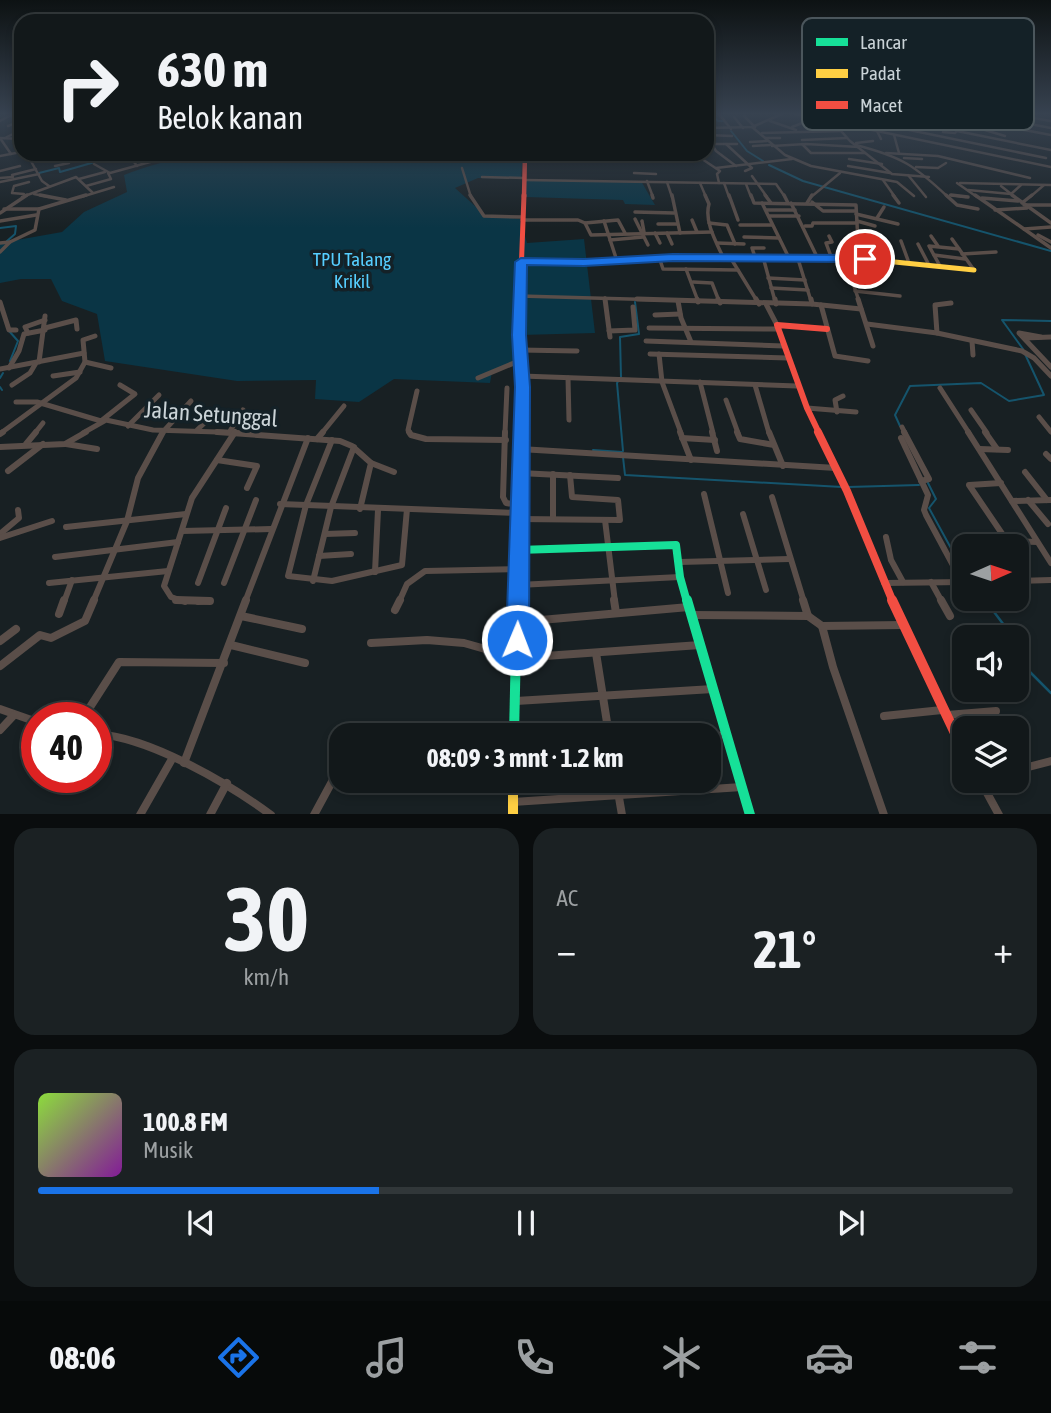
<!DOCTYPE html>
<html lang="id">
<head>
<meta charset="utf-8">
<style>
  :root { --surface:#12181a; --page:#1b2123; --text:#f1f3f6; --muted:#9ca0a2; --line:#313739; --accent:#1a73e8 }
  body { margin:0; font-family:"Asap Condensed",sans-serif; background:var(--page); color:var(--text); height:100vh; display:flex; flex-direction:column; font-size:26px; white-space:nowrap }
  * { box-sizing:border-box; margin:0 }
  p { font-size:23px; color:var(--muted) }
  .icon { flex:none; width:38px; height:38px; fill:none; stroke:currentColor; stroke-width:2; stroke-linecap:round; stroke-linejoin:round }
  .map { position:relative; height:814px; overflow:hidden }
  .sheet { display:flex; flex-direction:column; gap:14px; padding:14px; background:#0a0d0e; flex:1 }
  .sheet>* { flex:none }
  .hud { position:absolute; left:14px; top:14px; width:700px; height:147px; border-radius:21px; box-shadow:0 4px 10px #0003,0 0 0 2px var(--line); background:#12181a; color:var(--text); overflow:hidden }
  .needle { width:46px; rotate:87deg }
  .controls { position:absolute; left:952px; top:534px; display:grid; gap:14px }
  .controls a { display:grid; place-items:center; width:77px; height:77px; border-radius:14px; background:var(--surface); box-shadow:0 4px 10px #0003,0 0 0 2px var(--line); font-size:35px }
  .speed { position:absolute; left:21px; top:702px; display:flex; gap:14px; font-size:35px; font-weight:700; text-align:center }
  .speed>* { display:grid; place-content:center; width:91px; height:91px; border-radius:50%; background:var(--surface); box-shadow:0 4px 10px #0003,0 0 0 2px var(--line); line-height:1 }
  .speed .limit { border:10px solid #d22; background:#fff; color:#111 }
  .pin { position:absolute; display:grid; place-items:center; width:60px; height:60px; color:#fff; margin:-30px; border:4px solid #fff; border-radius:50%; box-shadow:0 2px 7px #0007 }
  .me { position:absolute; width:77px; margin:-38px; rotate:1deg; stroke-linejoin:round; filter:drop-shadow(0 0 5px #0008) }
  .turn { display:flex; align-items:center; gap:24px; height:147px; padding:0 28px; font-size:32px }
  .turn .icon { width:91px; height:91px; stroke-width:2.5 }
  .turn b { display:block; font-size:49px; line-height:60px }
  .big { font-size:52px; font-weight:700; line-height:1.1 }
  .sheet .widget { flex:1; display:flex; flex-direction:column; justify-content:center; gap:10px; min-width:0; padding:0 24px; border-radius:21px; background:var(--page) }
  .sheet .dial { align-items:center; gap:0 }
  .dial b { font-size:91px; line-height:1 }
  .song { display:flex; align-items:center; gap:21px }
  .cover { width:84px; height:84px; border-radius:10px; background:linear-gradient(135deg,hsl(90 70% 55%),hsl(290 70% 35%)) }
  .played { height:7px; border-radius:4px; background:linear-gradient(90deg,var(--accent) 35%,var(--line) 35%) }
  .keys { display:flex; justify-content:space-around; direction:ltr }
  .heat { display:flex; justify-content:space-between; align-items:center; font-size:38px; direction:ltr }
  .sheet .tiles { flex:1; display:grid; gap:14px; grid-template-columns:1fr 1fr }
  .widget:last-child { grid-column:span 2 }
  .trip { position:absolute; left:329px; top:723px; width:392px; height:70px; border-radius:21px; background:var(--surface); box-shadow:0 4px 10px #0003,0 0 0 2px var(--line); font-weight:700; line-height:70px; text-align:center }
  .dock { display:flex; height:112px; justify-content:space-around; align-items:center; background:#070a0a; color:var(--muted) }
  .dock .icon { width:49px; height:49px }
  .dock .on { color:var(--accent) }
  .dock b { font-size:32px; color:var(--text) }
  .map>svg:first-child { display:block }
</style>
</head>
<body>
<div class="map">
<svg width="1051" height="815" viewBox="0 0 1051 815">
  <rect width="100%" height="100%" fill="#182023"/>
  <g fill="#0a3545">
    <path d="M239,154H523L521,179L478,178L455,188L485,215L520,219L527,243L584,239L595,333L521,335L518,359L492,372L490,383L394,379L359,402L315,399L316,380L237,381L105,361L97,314L62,301L51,279H21L0,283V243L62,232L84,212L127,192L124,175C143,168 163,160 184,160C202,159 218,161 236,158Z"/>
    <path d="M525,179L641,181L655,205L625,204L623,200L526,197Z"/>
  </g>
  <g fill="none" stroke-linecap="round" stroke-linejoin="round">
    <g stroke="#15546c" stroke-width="2">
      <path d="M712,115L718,121H723"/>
      <path d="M731,131L747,151L763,161"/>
      <path d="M769,165L803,181L1051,251"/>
      <path d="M39,173L59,168L60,172L123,154"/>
      <path d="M0,228L16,226L15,234L7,241"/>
      <path d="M9,331L18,341L10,361"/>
      <path d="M1023,349L1002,320L1051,321"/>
      <path d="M0,378L3,373"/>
      <path d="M0,387L2,390"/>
      <path d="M900,426L895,415L910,386L981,383L1009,401L1044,395L1025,354"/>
      <path d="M593,450L622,452"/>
      <path d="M623,451L617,383L621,377L620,337L639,334L635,302"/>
      <path d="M623,457L625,475L842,487"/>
      <path d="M927,481L936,499L929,508L964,572"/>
      <path d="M848,487L919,485"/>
      <path d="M984,598L987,602"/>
    </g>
    <g stroke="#15546c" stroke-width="2.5">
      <path d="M985,600L1013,637"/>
      <path d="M1017,644L1025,667L1051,693"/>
    </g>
    <g stroke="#5a4e49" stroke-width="2.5">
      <path d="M719,114L731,129"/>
      <path d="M795,114L1051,167"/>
      <path d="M844,114L833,122L850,141L892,174L929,177"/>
      <path d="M847,114L887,123"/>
      <path d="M917,114L947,120"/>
      <path d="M940,114L1051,135"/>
      <path d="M1010,114L1051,121"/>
      <path d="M744,116L755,127"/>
      <path d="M734,117L743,128"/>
      <path d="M898,117L916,121"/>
      <path d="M707,118L714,128"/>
      <path d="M1008,119L1017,120"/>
      <path d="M0,121L13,114"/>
      <path d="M770,121L796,130"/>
      <path d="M891,121L907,124"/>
      <path d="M989,123L985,130L1005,136"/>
      <path d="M885,125L1046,158"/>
      <path d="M1035,125L1051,128"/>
      <path d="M8,126L21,121"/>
      <path d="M752,127L785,155L811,166L897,182L914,196"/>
      <path d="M792,127L815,118"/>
      <path d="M707,128L752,127L782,114"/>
      <path d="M957,131L1051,150"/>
      <path d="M943,132L955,133L967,119"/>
      <path d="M762,133L841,131"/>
      <path d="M707,135L732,136"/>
      <path d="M894,135L899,153"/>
      <path d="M707,137L716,151L736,166"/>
      <path d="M0,138L21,139"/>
      <path d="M0,138L11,154"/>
      <path d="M5,138L21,130"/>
      <path d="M765,138H780"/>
      <path d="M881,139L877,131L901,114"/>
      <path d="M802,140L847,138"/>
      <path d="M750,142L767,141"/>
      <path d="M856,143L873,141"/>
      <path d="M711,144H737"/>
      <path d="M726,144L752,168L745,171"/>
      <path d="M802,144L811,153H865"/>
      <path d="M856,145C902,157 914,165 948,197"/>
      <path d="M753,146L770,145"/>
      <path d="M772,146L806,144L859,147"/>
      <path d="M886,153L938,156L1030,178"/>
      <path d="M27,154L42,181L49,186"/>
      <path d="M50,154L56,160L83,154"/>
      <path d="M128,154L137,166"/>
      <path d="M525,154H541"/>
      <path d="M672,154L699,157L720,171L717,174L719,183"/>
      <path d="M0,156L21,152"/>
      <path d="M202,158L203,154"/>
      <path d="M904,158L922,159"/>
      <path d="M849,159L882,164"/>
      <path d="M524,161L652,160"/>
      <path d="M94,164L110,173L179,154"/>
      <path d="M55,166L69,163L67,158"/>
      <path d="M848,166L890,173"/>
      <path d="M916,167L938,168L946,163"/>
      <path d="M462,168L471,197"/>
      <path d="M716,168L792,159"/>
      <path d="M0,171L20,166"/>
      <path d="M634,173L656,174"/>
      <path d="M12,175L36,169"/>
      <path d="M908,175L926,197"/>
      <path d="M752,176L767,197"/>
      <path d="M482,177L524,178"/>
      <path d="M0,178L13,177"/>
      <path d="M79,179L105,172"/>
      <path d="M524,180L776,184L785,197"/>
      <path d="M883,180L895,197"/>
      <path d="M647,181L653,197"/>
      <path d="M0,182L39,174"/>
      <path d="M667,182L672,197"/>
      <path d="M700,183L706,197"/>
      <path d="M724,183L729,197"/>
      <path d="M957,183L977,197"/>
      <path d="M960,183L1051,185"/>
      <path d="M746,184L751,197"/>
      <path d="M86,186L111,179L108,173"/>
      <path d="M1001,186L1015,197"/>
      <path d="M968,190L1011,194L1021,185"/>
      <path d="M24,194L12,193L14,186L29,182"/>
      <path d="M34,194L49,197"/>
      <path d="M950,195L966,197"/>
      <path d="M22,197L76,177L93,193"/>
      <path d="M81,197L114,187"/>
      <path d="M811,197L840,173"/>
      <path d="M1030,197L1044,185"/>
    </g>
    <g stroke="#5a4e49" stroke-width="3.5">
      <path d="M40,195L66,200"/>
      <path d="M470,195L484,216L522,217"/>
      <path d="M652,195L653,198"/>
      <path d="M672,195L680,233"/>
      <path d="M705,195L709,204C704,221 716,242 723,257"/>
      <path d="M729,195L738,220"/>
      <path d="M751,195L754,203L856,205L858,241L865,259"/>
      <path d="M765,195L771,203"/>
      <path d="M784,195L788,203"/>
      <path d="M893,195L899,203"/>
      <path d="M946,195L957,205L978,209"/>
      <path d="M951,195L968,197"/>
      <path d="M975,195L1024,229L1051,227"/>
      <path d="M1012,195L1051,223"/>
      <path d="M982,198L1018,201"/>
      <path d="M812,202L823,211H856"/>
      <path d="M762,203L789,258"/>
      <path d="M791,203L818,259"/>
      <path d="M807,203L812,195"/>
      <path d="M1022,203L1032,195"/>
      <path d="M1024,205H1051"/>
      <path d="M4,209H39"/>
      <path d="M766,210H795"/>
      <path d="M995,210L1027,208"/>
      <path d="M635,212L674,213"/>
      <path d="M0,213L27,195"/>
      <path d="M856,214L898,224"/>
      <path d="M769,216H799"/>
      <path d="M877,218L884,207"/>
      <path d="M635,219L648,245"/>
      <path d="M522,220H578L585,223L618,220L625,233"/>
      <path d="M692,220L697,232"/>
      <path d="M0,221L36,215"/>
      <path d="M604,221L617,261"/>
      <path d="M642,221L644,232"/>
      <path d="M857,221L875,226"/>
      <path d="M585,223L591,235L712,232"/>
      <path d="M709,223L727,225L735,244"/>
      <path d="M658,224H677"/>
      <path d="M740,225H772"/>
      <path d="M805,226H812L813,223H857"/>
      <path d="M1024,229L1051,248"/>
      <path d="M655,233L660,243"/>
      <path d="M667,233L672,244"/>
      <path d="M1038,235L1051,242"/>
      <path d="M829,236L832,242L826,243L832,259"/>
      <path d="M931,236L938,246"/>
      <path d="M744,237L779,238"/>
      <path d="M952,239L974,270"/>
      <path d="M610,240L643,237"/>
      <path d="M901,241L909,263"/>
      <path d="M0,243L10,242L35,230L39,209L86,195"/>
      <path d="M717,243L744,244"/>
      <path d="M918,244L929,265"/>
      <path d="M0,252L10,242"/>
      <path d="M962,254L996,252"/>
      <path d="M934,255L965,259"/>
      <path d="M659,257L663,269L738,270"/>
      <path d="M730,257L757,301"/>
      <path d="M755,257L752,248H764"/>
      <path d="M763,257L775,301"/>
      <path d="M798,259L811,301"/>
      <path d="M845,259L859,301"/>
      <path d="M940,266L929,246L959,249"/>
      <path d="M686,269L698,301"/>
      <path d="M768,278L805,280"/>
      <path d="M693,282L712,283L719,301"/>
      <path d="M771,288L808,290"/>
      <path d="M855,291L900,296"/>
      <path d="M520,296L701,301"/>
      <path d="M605,298V301"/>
    </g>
    <g stroke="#5a4e49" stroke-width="5">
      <path d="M605,299L610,337"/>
      <path d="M637,299L812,304L861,309"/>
      <path d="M697,299L698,302"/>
      <path d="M718,299L720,303"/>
      <path d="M756,299L759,304"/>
      <path d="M775,299L776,304"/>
      <path d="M811,299L812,304"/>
      <path d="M858,299L873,346"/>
      <path d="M678,301L681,318L691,342"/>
      <path d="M0,302L9,330H16"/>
      <path d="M766,304L777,325"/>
      <path d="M821,305L835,356L868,361"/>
      <path d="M655,315L680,314"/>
      <path d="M867,324L937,333L1022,351L1034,358L1051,376"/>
      <path d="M45,328L76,320L77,329"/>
      <path d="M649,328L778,329"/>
      <path d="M609,331L635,330L633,307"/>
      <path d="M28,333L25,327L45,320"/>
      <path d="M937,333L935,305L951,303"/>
      <path d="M1041,337L1019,333L1051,367"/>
      <path d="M1024,338L1051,337"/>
      <path d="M646,341L784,346"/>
      <path d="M972,341L973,355"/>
      <path d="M520,350L577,351"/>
      <path d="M650,354L788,358"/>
      <path d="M659,354L662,382L681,433"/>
      <path d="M39,362L45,316"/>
      <path d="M85,362L111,368"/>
      <path d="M9,368L19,351L24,334L45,330"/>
      <path d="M0,369L84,353"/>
      <path d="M53,376L80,372"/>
      <path d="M522,376L797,386"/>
      <path d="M478,378L521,360"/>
      <path d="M568,378L569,420"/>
      <path d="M700,382L713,433"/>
      <path d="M12,385L30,373L36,363"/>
      <path d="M755,385L769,433"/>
      <path d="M940,388L969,433"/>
      <path d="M726,400L738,433"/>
      <path d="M16,402H37L101,421L135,394L120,385"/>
      <path d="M807,408L856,412"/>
      <path d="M971,410L987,433"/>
      <path d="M837,412L835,400L843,396"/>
      <path d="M1039,417L1051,432"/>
      <path d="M128,426L159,395"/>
      <path d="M902,427L905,433"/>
      <path d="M197,430L211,417"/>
      <path d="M230,431L243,410"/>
      <path d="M1,433L76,378L85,362L83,340L95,336"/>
      <path d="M35,433L43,423"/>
      <path d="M83,433L106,420L153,430L250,433"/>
      <path d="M162,433L191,401"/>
      <path d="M322,433L344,406"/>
      <path d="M410,433L408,430L417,391"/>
      <path d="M505,433L507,388"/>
    </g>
    <g stroke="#5a4e49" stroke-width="6">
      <path d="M217,432L340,441L352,446L371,463L360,509"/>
      <path d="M409,432L411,435L426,439L506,440"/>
      <path d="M505,432L503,497L506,503L519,505"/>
      <path d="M680,432L691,460"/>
      <path d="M712,432L717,451"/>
      <path d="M737,432L740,439L774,445"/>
      <path d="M769,432L783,466"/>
      <path d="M904,432L929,479L921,481"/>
      <path d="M968,432L1051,563"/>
      <path d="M985,432L997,449"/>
      <path d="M0,434L3,432"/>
      <path d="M682,438L715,440"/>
      <path d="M901,438L928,495L924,510L926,515L962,582"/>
      <path d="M317,439L323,432"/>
      <path d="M332,440L306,505L288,576L332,581L402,565L407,509"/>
      <path d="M26,444L36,432"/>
      <path d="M66,444L97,449"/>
      <path d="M0,447L65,444L86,432"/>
      <path d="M520,449L836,468"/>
      <path d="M980,449L1008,450"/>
      <path d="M1046,454L1051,459"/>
      <path d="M217,460L257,466L247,488"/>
      <path d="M371,463L394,472"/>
      <path d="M8,471L43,444"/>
      <path d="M1025,472L1047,500"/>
      <path d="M520,473L618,478"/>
      <path d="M553,474V519"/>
      <path d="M1001,483L969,485L1005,538L1012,541L1037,542"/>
      <path d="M704,494L728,593"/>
      <path d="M772,497L804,602"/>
      <path d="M1028,500L1048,524"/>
      <path d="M1012,501L1051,500"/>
      <path d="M280,504L519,513"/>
      <path d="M743,514L766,590"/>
      <path d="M519,519L620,520L618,500L572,497L570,475"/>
      <path d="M605,520L615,602"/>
      <path d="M66,527L186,514"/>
      <path d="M182,531L271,529"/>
      <path d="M0,534L19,518L18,510"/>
      <path d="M325,534L355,533"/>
      <path d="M886,537L891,560L903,582"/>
      <path d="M0,538L52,521"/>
      <path d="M319,556L351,554"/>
      <path d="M55,557L178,542"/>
      <path d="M680,562L789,559"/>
      <path d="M375,572L378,510"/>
      <path d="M313,581L331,507L354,447"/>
      <path d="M1017,581L1051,580"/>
      <path d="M931,582L942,602"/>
      <path d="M49,583L168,571"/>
      <path d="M198,583L226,508"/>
      <path d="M224,583L256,500"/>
      <path d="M884,583L964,582"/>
      <path d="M518,585L680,577"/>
      <path d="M64,602L72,580"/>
      <path d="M93,602L127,521L138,478L163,432"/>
      <path d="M185,602L171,597L164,586L192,498L235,432"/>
      <path d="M198,602L210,601"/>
      <path d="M245,602L308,438"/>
      <path d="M399,602L407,584L425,571L518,569"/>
    </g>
    <g stroke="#5a4e49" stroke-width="8">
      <path d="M176,600L210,601"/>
      <path d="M614,600L616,613"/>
      <path d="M803,600L808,616"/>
      <path d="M941,600L950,616"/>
      <path d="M395,610L400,600"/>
      <path d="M59,614L64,600"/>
      <path d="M691,615L808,616L822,626L833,667L884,815"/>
      <path d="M241,616L302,629"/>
      <path d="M518,622L689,607"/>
      <path d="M822,626L903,625"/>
      <path d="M0,641L16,629"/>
      <path d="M371,643L427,640L464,643L517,658L700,645"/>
      <path d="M231,645L305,663"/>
      <path d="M596,653L609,735"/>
      <path d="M0,666L40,635L51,638L85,621L94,600"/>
      <path d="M516,701L713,689"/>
      <path d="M0,709L37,722"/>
      <path d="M947,715L996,711"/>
      <path d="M884,716L942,710"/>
      <path d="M83,718L119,662L224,663"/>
      <path d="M0,730L14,715"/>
      <path d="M96,734C149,737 228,783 271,815"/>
      <path d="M709,737L727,735"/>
      <path d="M184,763L246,600"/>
      <path d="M1017,770L1051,761"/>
      <path d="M616,780L622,815"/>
      <path d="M980,780L999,815"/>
      <path d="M513,802L742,787"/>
      <path d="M140,815L172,759"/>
      <path d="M210,815L227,783"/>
      <path d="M314,815L341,765"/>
    </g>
    <g stroke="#16e098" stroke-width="8">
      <path d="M518,550L676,545L680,577L687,602"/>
      <path d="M517,602L521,442"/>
    </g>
    <g stroke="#16e098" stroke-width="10">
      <path d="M687,600L750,815"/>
      <path d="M514,735L517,600"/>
    </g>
    <path stroke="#ffcf43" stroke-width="5" d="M521,262L584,263L659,257L865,259L974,270"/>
    <path stroke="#ffcf43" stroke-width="10" d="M513,780V815"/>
    <path stroke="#f24e42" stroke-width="4.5" d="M524,197L525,154"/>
    <path stroke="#f24e42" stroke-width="5" d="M520,301L524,195"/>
    <g stroke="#f24e42" stroke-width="6">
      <path d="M520,299L521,433"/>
      <path d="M819,433L807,408L777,325L827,329"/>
    </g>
    <g stroke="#f24e42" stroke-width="8">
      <path d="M818,432L847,491L893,602"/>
      <path d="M521,442V432"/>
    </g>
    <path stroke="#f24e42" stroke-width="10" d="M892,600L964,752"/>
  </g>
  <linearGradient id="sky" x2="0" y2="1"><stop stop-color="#0d1213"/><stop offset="0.5" stop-color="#374250"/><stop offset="1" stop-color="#374250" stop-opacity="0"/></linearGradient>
  <rect width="1051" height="228" fill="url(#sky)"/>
  <path fill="#1a73e8" stroke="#114b97" stroke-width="2" d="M673,254L865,255L871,259L865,262L673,261L584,266L527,265L526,335L530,387L529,640L525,648L517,651L510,648L506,640L515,387L512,335L515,262L521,258L584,259Z"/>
  <g text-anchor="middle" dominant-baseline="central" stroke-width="7" stroke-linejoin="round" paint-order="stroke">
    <g font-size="19" fill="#56ceff" stroke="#142127">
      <text x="352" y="259">TPU Talang<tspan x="352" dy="22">Krikil</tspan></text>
    </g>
    <g font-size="23" fill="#cad3d7" stroke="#142127">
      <text transform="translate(211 414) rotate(4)">Jalan Setunggal</text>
    </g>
  </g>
  <rect x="802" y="18" width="232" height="112" rx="10" fill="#142127" stroke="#4b565c" stroke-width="2"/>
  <rect x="816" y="38" width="32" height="8" fill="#16e098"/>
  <rect x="816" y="69" width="32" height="9" fill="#ffcf43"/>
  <rect x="816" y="101" width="32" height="8" fill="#f24e42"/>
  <g font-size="19" fill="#cad3d7">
    <text x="860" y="49">Lancar</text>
    <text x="860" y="80">Padat</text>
    <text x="860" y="112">Macet</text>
  </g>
</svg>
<div class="controls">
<a><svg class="needle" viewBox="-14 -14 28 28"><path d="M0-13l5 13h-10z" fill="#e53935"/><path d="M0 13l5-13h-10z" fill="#9ca0a2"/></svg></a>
<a><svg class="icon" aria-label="sound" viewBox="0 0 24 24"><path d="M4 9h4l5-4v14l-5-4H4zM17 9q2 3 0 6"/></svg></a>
<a><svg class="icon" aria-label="layers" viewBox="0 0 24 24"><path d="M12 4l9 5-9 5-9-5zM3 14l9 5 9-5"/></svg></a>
</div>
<div class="speed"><div class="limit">40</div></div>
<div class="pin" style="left:865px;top:259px;background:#d93025"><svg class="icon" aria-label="arrive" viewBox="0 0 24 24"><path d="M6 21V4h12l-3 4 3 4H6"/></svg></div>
<svg class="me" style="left:517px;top:640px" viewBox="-20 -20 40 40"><circle r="17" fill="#1a73e8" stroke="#fff" stroke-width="3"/><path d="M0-11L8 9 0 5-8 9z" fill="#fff"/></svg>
<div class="trip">08:09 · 3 mnt · 1.2 km</div>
<div class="hud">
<div class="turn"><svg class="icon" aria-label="right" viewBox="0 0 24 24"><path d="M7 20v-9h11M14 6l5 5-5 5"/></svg><div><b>630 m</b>Belok kanan</div></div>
</div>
</div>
<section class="sheet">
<div class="tiles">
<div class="widget dial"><b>30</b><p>km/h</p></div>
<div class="widget"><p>AC</p>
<div class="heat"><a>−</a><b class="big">21°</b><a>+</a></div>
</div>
<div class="widget">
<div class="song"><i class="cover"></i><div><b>100.8 FM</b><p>Musik</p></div></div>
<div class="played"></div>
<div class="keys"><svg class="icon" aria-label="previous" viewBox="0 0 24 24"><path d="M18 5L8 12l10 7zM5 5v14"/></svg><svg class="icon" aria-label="pause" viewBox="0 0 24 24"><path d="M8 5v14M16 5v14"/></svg><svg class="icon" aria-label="next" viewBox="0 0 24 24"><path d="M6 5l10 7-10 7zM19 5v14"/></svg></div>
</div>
</div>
</section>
<nav class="dock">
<b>08:06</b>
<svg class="icon on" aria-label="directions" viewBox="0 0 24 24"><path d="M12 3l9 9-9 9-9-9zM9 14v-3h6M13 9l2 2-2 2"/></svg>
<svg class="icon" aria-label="music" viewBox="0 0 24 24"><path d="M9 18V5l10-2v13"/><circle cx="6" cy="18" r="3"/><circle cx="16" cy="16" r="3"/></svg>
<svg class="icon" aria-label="phone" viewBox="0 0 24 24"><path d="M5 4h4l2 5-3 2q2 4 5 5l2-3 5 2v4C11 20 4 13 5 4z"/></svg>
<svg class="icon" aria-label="climate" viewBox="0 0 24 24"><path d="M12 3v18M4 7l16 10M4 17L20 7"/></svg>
<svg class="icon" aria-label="car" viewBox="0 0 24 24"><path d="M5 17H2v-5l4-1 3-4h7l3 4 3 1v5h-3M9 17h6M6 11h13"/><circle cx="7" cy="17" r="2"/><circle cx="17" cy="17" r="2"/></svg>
<svg class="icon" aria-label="filters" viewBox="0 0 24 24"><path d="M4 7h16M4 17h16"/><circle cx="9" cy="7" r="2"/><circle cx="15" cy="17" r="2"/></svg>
</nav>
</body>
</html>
